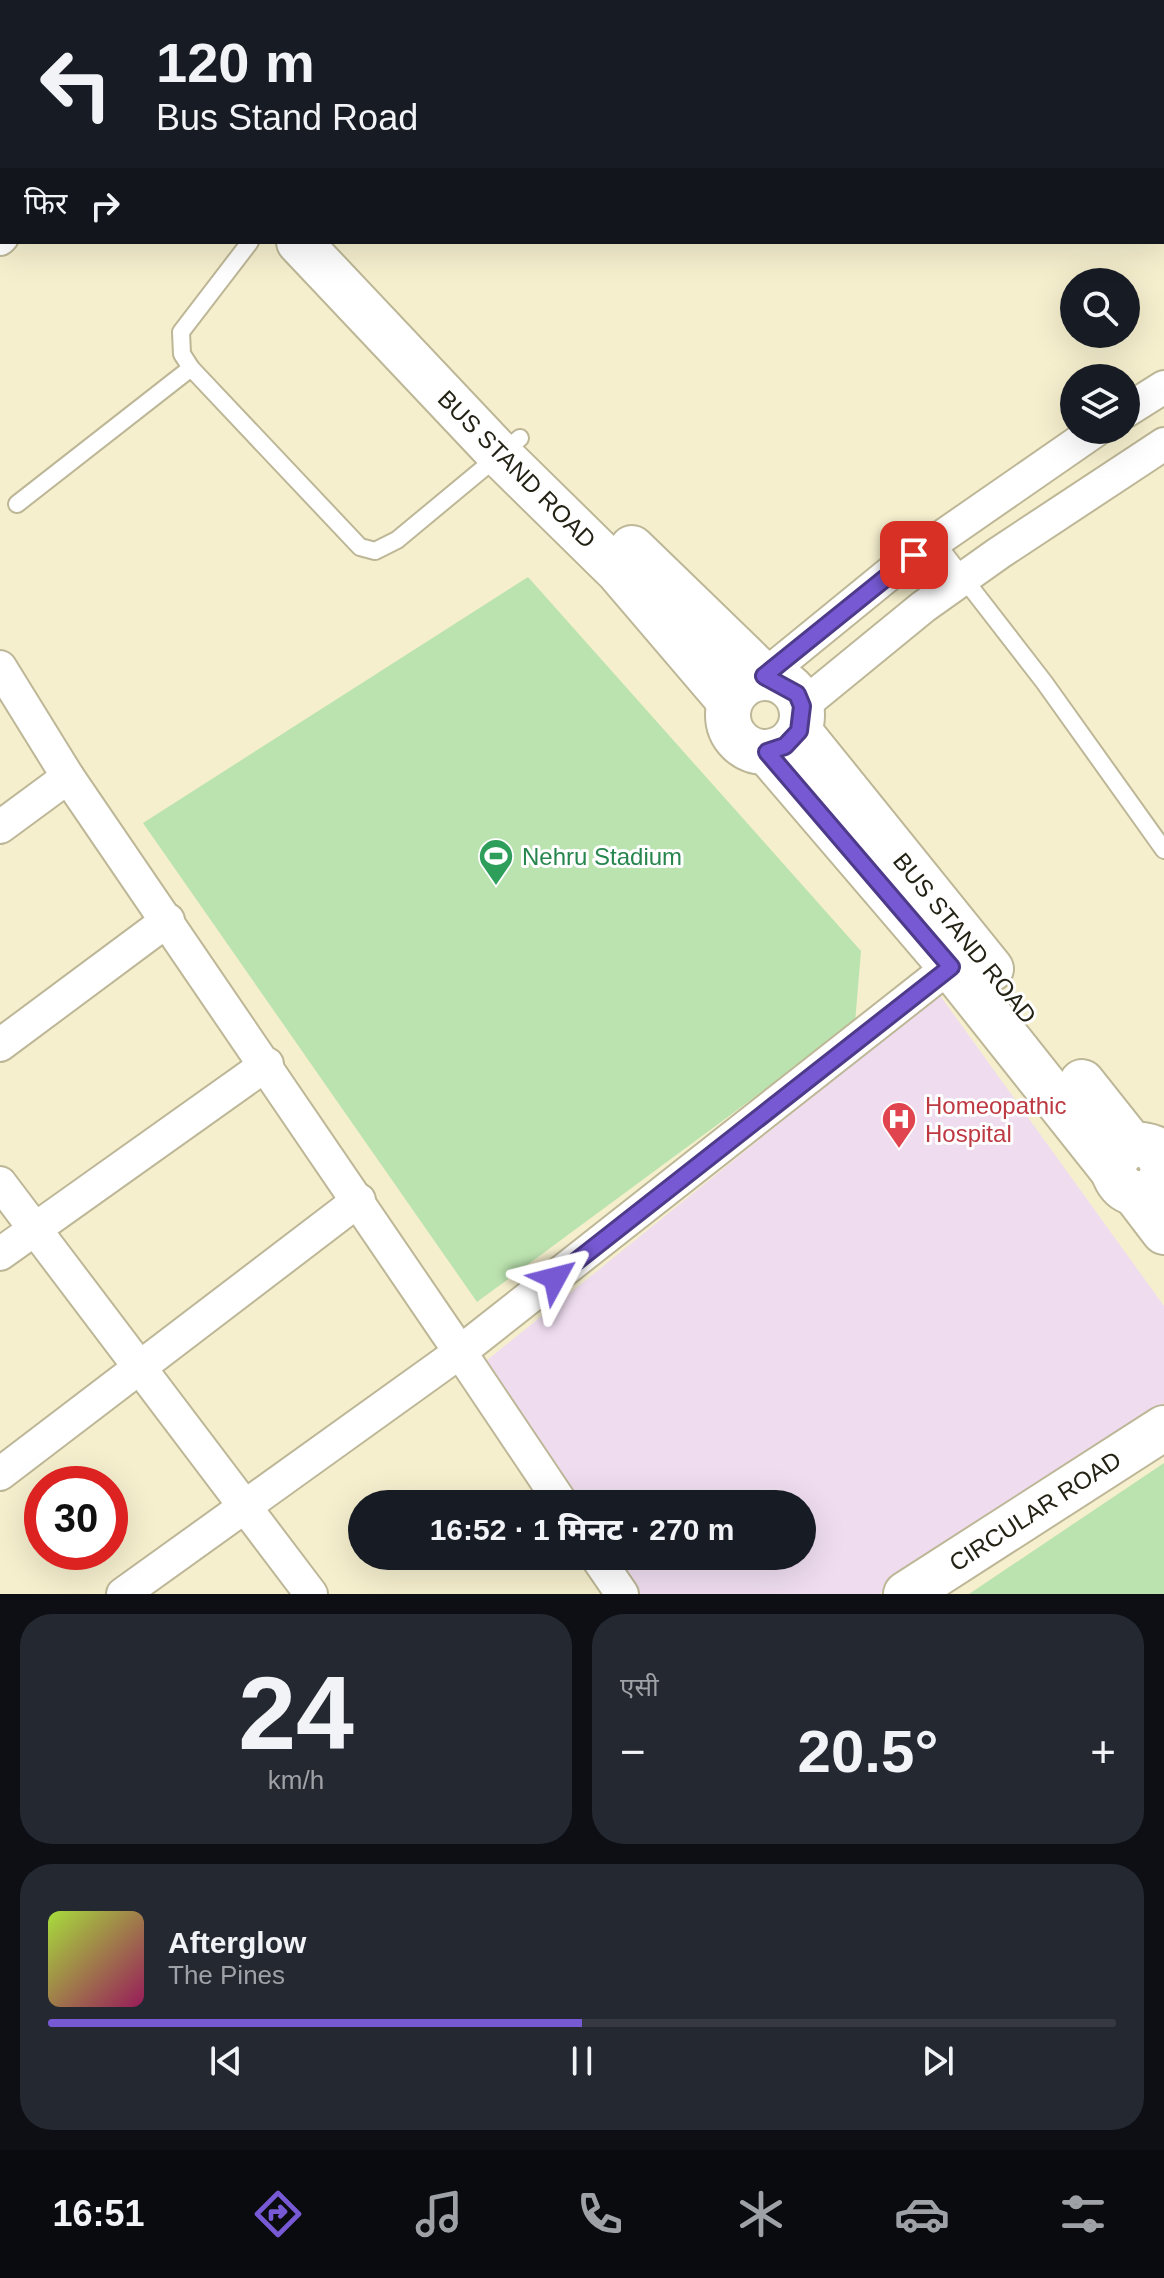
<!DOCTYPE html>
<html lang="hi">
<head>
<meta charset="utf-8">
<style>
  :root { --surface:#171b24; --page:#242831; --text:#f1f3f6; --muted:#9ea1a6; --line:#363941; --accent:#7659d3 }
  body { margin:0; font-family:Helvetica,"Noto Sans Devanagari",sans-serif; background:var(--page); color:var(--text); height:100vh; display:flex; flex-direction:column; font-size:30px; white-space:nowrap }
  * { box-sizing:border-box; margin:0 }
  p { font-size:26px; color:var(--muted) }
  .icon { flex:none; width:44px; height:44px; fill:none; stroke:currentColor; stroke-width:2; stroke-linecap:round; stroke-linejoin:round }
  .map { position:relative; height:1594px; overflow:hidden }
  .details { display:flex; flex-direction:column; gap:20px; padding:20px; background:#0d0f14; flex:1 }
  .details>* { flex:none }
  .guide { position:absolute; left:0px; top:0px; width:1164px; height:244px; box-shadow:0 8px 32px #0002; background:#171b24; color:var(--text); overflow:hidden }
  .controls { position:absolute; left:1060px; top:268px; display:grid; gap:16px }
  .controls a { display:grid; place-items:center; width:80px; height:80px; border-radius:50%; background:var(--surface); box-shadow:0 8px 32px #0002; font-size:40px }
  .speed { position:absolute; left:24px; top:1466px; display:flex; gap:16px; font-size:40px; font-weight:700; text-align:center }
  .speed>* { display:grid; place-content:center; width:104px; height:104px; border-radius:50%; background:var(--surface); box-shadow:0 8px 32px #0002; line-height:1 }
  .speed .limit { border:12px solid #d22; background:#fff; color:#111 }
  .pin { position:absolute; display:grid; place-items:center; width:68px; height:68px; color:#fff; margin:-34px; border-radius:16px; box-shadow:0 4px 12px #0006 }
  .me { position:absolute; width:88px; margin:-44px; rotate:52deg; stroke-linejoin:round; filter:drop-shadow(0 0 6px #0008) }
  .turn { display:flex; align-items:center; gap:28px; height:168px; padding:0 24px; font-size:36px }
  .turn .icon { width:104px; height:104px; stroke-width:2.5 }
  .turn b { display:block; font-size:56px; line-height:68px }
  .then { display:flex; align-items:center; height:76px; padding:0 24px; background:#0003; gap:16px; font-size:30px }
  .big { font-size:60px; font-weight:800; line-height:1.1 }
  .details .card { flex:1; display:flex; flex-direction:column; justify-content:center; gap:12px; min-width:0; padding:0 28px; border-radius:32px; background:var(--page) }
  .details .dial { align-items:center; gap:0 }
  .dial b { font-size:104px; line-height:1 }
  .song { display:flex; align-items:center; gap:24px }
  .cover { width:96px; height:96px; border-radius:12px; background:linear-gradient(135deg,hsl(80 70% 55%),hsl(330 70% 35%)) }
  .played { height:8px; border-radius:4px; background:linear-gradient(90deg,var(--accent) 50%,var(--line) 50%) }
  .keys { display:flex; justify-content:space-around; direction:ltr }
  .heat { display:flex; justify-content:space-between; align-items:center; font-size:44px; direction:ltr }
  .details .tiles { flex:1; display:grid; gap:20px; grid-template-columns:1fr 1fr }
  .card:last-child { grid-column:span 2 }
  .trip { position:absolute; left:348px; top:1490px; width:468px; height:80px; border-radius:40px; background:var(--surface); box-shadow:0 8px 32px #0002; font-weight:800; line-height:80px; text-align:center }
  .tab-bar { display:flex; height:128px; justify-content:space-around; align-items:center; background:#090b0e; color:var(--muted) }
  .tab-bar .icon { width:56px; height:56px }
  .tab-bar .on { color:var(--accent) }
  .tab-bar b { font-size:36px; color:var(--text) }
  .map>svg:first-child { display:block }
</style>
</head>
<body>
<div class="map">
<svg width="1164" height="1594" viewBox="0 0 1164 1594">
  <rect width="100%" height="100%" fill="#f5efce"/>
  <path fill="#efddef" d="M939,994L1164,1306V1403L879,1594H635L611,1556H802V1504H578L486,1361Z"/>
  <g fill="#bbe3af">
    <path d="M528,577L861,951L855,1023L477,1302L143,823Z"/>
    <path d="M1164,1463V1594H969Z"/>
  </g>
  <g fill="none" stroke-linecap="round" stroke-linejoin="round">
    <g stroke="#bdb797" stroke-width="20">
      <g id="lane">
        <path d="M250,242L181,332L182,354L191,368L360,547L375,551L397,540L520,438"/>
        <path d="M17,504L191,368"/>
        <path d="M934,540L1044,682L1164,850"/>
      </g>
    </g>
    <g stroke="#bdb797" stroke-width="36">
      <g id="street">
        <path d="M248,0L249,2"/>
        <path d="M0,239L2,237"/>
        <path d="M1126,411L1164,387"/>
        <path d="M0,667L68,777L460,1352L123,1594"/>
        <path d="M764,676L894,570L1096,430"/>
        <path d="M802,706L923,607L999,553L1164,444"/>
        <path d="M0,827L68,777"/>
        <path d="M0,1045L168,920"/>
        <path d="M0,1183L311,1594"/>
        <path d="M0,1254L267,1064"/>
        <path d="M0,1474L359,1200"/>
        <path d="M562,1504L460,1352L968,952"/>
        <path d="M596,1556L622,1594"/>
      </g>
    </g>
    <g stroke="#bdb797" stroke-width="48">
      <g id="secondary">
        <path d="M79,0L81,2"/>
        <path d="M316,2L320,0"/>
        <path d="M299,242L501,456L618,571L729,701"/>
        <path d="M632,548L764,676"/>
        <circle cx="765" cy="715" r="37"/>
        <path d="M799,731L991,969"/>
        <path d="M767,752L951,967L1113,1171"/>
        <path d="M1082,1082L1132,1145"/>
        <path d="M1164,1166L1154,1148C1133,1140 1117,1148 1113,1171C1120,1192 1136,1199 1156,1188L1164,1171"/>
        <path d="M1135,1194L1164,1232"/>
        <path d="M906,1594L1164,1428"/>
      </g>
    </g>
    <use href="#lane" stroke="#fff" stroke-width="16"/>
    <use href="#street" stroke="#fff" stroke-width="32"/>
    <use href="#secondary" stroke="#fff" stroke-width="44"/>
  </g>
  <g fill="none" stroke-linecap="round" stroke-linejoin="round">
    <g stroke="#4d3a89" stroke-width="20">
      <path id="route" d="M555,1278L951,967L767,752L785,746L799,731L802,706L797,694L764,676L914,555"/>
    </g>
    <use href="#route" stroke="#7659d3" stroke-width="14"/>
  </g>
  <defs>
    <g id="stadium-pin" transform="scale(1.8)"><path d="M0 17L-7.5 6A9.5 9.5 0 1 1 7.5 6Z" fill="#2e9e5b" stroke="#fff"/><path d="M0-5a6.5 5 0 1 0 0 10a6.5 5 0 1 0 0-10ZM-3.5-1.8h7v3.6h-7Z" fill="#fff"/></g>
    <g id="hospital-pin" transform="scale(1.8)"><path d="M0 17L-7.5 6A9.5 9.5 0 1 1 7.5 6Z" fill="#e0444e" stroke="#fff"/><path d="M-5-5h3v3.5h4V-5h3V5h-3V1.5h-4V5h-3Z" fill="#fff"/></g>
  </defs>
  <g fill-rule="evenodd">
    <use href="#stadium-pin" x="496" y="856"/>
    <use href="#hospital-pin" x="899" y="1119"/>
  </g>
  <g text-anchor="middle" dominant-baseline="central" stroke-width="6" stroke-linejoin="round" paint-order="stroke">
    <g font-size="24" fill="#242215" stroke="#fff">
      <text transform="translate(517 469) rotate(45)">BUS STAND ROAD</text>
      <text transform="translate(965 938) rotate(51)">BUS STAND ROAD</text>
      <text transform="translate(1035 1511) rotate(-33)">CIRCULAR ROAD</text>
    </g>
    <g font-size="24" fill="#27864d" stroke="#fff" text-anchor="start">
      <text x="522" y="856">Nehru Stadium</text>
    </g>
    <g font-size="24" fill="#be3a42" stroke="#fff" text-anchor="start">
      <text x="925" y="1105">Homeopathic<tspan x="925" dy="28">Hospital</tspan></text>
    </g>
  </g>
</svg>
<div class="controls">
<a><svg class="icon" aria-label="search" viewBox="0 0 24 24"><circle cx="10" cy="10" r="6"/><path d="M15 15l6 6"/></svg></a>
<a><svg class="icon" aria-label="layers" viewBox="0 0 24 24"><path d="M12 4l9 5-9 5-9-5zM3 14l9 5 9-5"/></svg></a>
</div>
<div class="speed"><div class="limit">30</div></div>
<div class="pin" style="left:914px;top:555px;background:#d93025"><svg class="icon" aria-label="arrive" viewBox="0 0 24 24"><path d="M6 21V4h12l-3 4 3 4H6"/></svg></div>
<svg class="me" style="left:555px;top:1278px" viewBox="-20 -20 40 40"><path d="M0-17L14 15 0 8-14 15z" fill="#7659d3" stroke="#fff" stroke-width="4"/></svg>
<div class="trip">16:52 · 1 मिनट · 270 m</div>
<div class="guide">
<div class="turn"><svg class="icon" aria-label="left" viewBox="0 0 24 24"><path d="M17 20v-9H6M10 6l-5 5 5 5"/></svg><div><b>120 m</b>Bus Stand Road</div></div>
<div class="then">फिर<svg class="icon" aria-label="right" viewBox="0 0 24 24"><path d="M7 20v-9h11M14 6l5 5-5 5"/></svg></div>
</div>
</div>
<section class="details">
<div class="tiles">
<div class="card dial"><b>24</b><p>km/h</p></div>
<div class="card"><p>एसी</p>
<div class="heat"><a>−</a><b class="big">20.5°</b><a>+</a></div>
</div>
<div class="card">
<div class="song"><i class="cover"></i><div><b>Afterglow</b><p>The Pines</p></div></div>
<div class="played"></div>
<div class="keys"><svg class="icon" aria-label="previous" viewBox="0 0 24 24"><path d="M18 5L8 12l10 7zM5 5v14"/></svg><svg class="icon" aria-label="pause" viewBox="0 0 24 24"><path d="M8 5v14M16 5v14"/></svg><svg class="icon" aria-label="next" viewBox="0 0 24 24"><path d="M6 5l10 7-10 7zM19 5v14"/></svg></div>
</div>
</div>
</section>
<nav class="tab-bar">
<b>16:51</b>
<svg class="icon on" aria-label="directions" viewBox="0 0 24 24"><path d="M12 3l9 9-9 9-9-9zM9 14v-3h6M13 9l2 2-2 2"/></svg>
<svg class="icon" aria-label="music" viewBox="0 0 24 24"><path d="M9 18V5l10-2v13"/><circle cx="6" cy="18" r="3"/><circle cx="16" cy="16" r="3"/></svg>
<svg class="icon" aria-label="phone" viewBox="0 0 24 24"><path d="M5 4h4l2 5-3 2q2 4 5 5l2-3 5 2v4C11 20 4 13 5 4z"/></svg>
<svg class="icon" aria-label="climate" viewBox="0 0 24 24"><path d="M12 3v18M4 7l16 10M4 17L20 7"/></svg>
<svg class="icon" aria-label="car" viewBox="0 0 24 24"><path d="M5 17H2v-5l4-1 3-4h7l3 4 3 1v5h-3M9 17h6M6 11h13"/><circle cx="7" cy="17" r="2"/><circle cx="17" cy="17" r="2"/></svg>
<svg class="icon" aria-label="filters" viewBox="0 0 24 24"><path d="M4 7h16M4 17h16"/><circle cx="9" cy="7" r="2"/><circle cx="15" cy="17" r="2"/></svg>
</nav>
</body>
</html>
